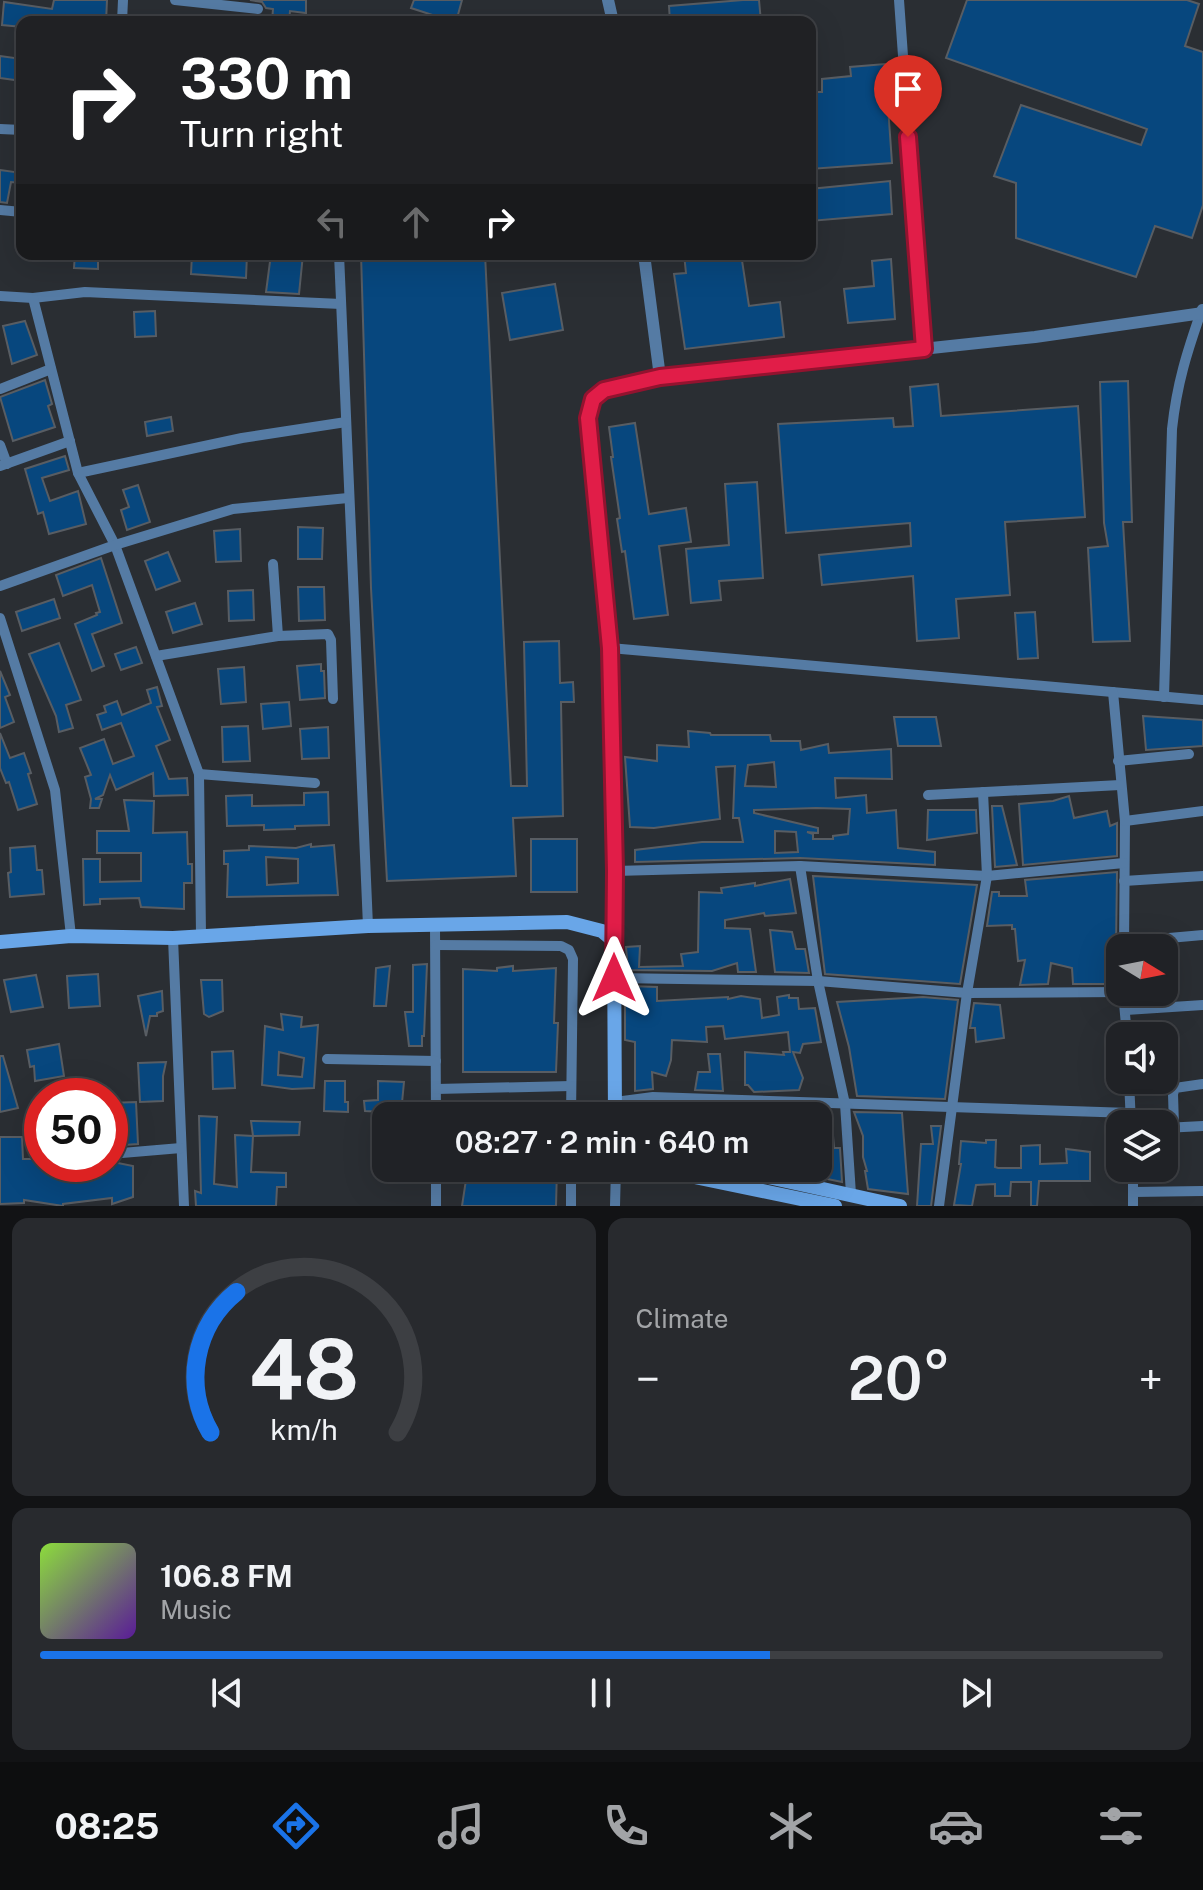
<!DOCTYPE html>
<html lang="en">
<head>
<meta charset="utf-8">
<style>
  :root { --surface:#202226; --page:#282a2e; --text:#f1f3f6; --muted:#a2a4a7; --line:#3d3f43; --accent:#1a73e8 }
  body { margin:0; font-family:"Public Sans",sans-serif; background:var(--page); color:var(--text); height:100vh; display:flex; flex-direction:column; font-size:30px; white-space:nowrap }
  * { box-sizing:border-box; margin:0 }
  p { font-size:26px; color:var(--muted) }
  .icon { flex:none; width:44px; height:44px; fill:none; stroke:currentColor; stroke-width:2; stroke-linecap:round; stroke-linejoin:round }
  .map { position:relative; height:1206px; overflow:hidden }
  .drawer { display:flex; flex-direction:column; gap:12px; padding:12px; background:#121315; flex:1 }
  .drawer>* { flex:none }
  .guide { position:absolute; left:16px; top:16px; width:800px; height:244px; border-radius:16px; box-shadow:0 8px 32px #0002,0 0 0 2px var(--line); background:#202124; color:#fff; overflow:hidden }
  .needle { width:52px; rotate:100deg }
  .tools { position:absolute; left:1106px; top:934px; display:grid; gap:16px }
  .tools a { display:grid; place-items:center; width:72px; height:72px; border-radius:16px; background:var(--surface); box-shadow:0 8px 32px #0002,0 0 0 2px var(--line); font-size:40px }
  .speed { position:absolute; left:24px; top:1078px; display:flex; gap:16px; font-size:40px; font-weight:700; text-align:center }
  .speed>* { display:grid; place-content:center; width:104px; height:104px; border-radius:50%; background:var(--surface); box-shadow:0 8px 32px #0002,0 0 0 2px var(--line); line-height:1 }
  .speed .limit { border:12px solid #d22; background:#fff; color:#111 }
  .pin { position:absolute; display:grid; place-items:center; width:68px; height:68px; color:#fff; margin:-82px -34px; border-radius:50% 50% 50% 0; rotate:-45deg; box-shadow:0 0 8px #0007 }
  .pin .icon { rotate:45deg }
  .me { position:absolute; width:88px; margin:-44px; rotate:0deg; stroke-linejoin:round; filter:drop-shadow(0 0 6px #0008) }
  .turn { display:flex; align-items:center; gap:28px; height:168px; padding:0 32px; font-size:36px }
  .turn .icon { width:104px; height:104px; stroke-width:2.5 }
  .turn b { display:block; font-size:56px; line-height:68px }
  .lanes { display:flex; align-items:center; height:76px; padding:0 32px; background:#0003; justify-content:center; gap:40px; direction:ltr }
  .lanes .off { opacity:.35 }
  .big { font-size:60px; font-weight:600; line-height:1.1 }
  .drawer .tile { flex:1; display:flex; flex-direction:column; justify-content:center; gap:12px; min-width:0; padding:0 28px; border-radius:16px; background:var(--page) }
  .drawer .dial { align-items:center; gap:0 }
  .dial svg { height:208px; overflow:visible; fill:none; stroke:var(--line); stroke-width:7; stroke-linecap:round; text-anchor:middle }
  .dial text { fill:var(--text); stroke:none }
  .song { display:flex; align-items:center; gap:24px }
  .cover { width:96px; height:96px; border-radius:12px; background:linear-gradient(135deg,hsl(90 70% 55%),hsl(270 70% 35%)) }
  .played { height:8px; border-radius:4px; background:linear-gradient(90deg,var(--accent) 65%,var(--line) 65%) }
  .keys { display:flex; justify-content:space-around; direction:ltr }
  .heat { display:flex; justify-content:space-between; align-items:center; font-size:44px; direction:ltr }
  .drawer .tiles { flex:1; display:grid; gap:12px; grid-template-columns:1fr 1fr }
  .tile:last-child { grid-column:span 2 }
  .trip { position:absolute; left:372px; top:1102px; width:460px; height:80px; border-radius:16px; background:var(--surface); box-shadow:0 8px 32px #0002,0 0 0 2px var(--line); font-weight:600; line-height:80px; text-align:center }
  .tab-bar { display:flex; height:128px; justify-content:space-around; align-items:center; background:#0d0e0f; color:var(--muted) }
  .tab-bar .icon { width:56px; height:56px }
  .tab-bar .on { color:var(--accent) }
  .tab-bar b { font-size:36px; color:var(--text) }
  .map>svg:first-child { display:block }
</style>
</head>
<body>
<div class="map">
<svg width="1203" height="1206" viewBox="0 0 1203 1206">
  <rect width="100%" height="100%" fill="#2a2e33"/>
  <g fill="#07477e" stroke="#585d63" stroke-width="2" fill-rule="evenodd">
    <path d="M54,0H107L106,22H22V27L2,25L4,2L52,9Z"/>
    <path d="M250,0H306V13L290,11L289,22H272L273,9L266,8L262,2Z"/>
    <path d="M414,0H462L456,22L441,20L442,18L411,8Z"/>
    <path d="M743,0H759L761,22H670L669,6Z"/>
    <path d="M967,0H1187L1199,4L1185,46L1203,52V205L1192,238L1155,226L1136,277L1016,238V183L994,176L1021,105L1141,145L1147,129L946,58Z"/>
    <path d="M0,56L22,59V81L0,78Z"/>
    <path d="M885,64L892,163L810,169V92H822V79L851,76L850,67Z"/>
    <path d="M0,170L22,173V183L11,182L7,203L0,202Z"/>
    <path d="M890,181L892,214L810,221V189Z"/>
    <path d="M75,254H98V269L74,268Z"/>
    <path d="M192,254H247L246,278L191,274Z"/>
    <path d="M271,254H303L299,294L266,292Z"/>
    <path d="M361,254H485L511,786H527L524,642L559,641L560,683L573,682L574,702H561L563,816L513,818L516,876L387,881L371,588Z"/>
    <path d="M684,254H741L749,306L780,302L784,337L685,349L674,274L686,273Z"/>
    <path d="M891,259L895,319L848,323L844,289L874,286L872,261Z"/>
    <path d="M555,284L563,330L510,340L502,293Z"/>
    <path d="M155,311L156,336L135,337L134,312Z"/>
    <path d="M25,321L37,355L12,364L3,326Z"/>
    <path d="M45,380L52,404L48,406L55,427L13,441L0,397Z"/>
    <path d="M1128,381L1132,522H1123L1130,641L1093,642L1088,548L1108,546L1104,523L1100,382Z"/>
    <path d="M938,384L941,416L1078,406L1085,517L1005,522L1010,595L956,599L959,638L917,641L913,576L822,585L819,555L911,546L910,523L786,533L778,424L893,418L894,427L913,426L910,387Z"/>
    <path d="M171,417L173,431L147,436L145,422Z"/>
    <path d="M635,423L649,514L686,508L691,542L659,546L668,615L634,619L625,551L622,552L617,519L620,518L611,457H613L609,427Z"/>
    <path d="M65,456L69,470L42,478L50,501L78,491L86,524L49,534L43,512L38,514L25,469Z"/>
    <path d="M757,482L763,578L719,581L721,600L691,603L686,549L729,545L725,484Z"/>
    <path d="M138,485L150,522L127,530L121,510L129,507L123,490Z"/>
    <path d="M298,527L323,528L322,559H298Z"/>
    <path d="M240,529L241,561L216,562L214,531Z"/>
    <path d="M168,552L180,581L156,590L145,561Z"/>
    <path d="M101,558L122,623L92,634L104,666L92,671L75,624L97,615L96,613L100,612L92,585L63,596L56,575Z"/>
    <path d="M298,587H324L325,620L299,621Z"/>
    <path d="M253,590L254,620L229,621L228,591Z"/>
    <path d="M54,599L60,618L22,631L16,612Z"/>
    <path d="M195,603L202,624L173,633L166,612Z"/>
    <path d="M1035,612L1038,658L1018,659L1015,613Z"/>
    <path d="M59,643L81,700L66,705L73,728L59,732L56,716L29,654Z"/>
    <path d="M136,647L142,663L121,670L115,654Z"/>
    <path d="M321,664V671H324L325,698L300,700L297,666Z"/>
    <path d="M244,667L246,702L221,704L218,669Z"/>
    <path d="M0,671L10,695L5,697L14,722L0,728Z"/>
    <path d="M157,687L162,706L157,707L170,740L156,746L169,779L187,778L188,795L154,796L153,773L116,790L110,775L103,795L95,799H102L99,808H90L91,799L85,777L91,775L80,748L104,739L113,764L134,756L121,723L102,730L97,715L106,712L104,706L117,701L122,715L151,703L147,690Z"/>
    <path d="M289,702L291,726L263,729L261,704Z"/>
    <path d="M1143,716L1203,720V746L1146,750Z"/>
    <path d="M894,717H936L941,746H898Z"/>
    <path d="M248,726L250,761L223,762L222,727Z"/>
    <path d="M328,727L329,758L302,759L300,729Z"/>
    <path d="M688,731L710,733L711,735H770L771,741H800L801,750L828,744L829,753L891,749L892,779L835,778L836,798L866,795L867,813L896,810L898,848L935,852V865L800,858L635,862V850L702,842H743L739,818H733L735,766L716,767L720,819L654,828L630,827L625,757L657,761V745L689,747ZM774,762L776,787L745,786L748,765ZM816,808L850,809L848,834L833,836V839H813V834L807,832L818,833V828L754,813V810ZM775,831L796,832L798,852L775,853Z"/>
    <path d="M0,733L10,758L24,753L31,773L28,774L37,804L18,810L9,782L6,783L0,768Z"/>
    <path d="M328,792L329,825L295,826V829L264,830V825L227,826L226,796L252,795V806L304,805V793Z"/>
    <path d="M1069,796L1074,818L1107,811L1110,826L1117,823V856L1023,865L1019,804L1053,801Z"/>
    <path d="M124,800L154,801L153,833L187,832L188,864H192V883H184V909L141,907L139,898L100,899V904L84,905L83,859H100V882L141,881V853H97V831H129Z"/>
    <path d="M992,806H1002L1017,865L995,867Z"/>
    <path d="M928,810H976L977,833L927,840Z"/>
    <rect x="531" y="839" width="46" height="53"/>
    <path d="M311,844V847L334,845L338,895L227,897L228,864H224V851L249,850V846L296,848ZM266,857L298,859V883L267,885Z"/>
    <path d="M35,846L37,870H42L44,894L10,897L8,873L11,872L10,848Z"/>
    <path d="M1117,872L1116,948L1119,954V984H1073L1072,968L1051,963L1048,984L1020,985L1025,960L1018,961L1015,929H1012V925L987,926L992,892H999V896H1027L1025,880Z"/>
    <path d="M813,876L977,885L960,984L825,974Z"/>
    <path d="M790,879L796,913L765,916L764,913L725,920V928L750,929L756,972H738L737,963L712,971L628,970L626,947L640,946L639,967L683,966L681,954L698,952L699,892L722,893L721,888L755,883V886Z"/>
    <path d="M770,930L792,932L796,949H805L809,973L775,972Z"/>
    <path d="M427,964L424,1036H422V1046H409L405,1012H413V965Z"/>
    <path d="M390,966L386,1006H374L376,968Z"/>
    <path d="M513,966V971L556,968L554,1023H558L556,1072H463V969L497,971V968Z"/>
    <path d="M98,974L100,1006L69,1008L67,976Z"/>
    <path d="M36,975L43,1007L11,1012L4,980Z"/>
    <path d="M201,980H222L223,1011L209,1017L204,1014Z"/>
    <path d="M629,986L657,987V1001L728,997V999L741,996L760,999L762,1018L779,1015L777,997L789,995V998H798L799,1009L815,1008L821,1042L803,1044L800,1053L793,1052L803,1078L799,1090L754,1092L748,1085H745V1052L784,1055L783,1052H790L788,1032L725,1039L723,1026L706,1027L707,1042L672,1040L671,1060L666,1076L652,1072L653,1089L635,1091V1042L625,1040V994H629Z"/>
    <path d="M162,991L163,1011L157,1013V1016H150L146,1036L138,996Z"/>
    <path d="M923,997L958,1000L945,1099L857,1096L849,1047L837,1002Z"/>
    <path d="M974,1003L1000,1005L1004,1038L976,1042L975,1028H970Z"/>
    <path d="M281,1014L302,1017L301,1027L318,1025L314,1088L292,1089L262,1085L265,1026L283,1030ZM279,1052L304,1058L302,1077L278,1075Z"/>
    <path d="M59,1044L64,1076L35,1081L34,1066L30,1067L27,1050Z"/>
    <path d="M233,1051L235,1088L213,1089L212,1052Z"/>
    <path d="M708,1054H720L723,1091L695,1090L698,1072H710Z"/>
    <path d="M0,1056H3L18,1108L0,1112Z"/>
    <path d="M166,1062L163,1076V1101L140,1102L138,1063Z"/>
    <path d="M325,1081H345V1102H348V1112L324,1111Z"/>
    <path d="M378,1081L404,1082L401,1113L365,1111L364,1101L378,1100Z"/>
    <path d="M136,1102L138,1144L110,1146V1103Z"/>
    <path d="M559,1102L558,1116L487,1114V1116H463V1106Z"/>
    <path d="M812,1110L831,1111L834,1148H840L842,1182L774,1168H818V1116H814Z"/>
    <path d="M854,1112L902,1113L908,1194L868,1189L865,1171H867L863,1157V1136Z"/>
    <path d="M199,1116L217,1117L214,1184L237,1187L235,1135L253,1136L251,1172L286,1173V1187H277L276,1206H196L195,1191L201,1193Z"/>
    <path d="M251,1121L300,1122L299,1135L253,1136Z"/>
    <path d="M931,1126H941L931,1206H917L921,1144H933Z"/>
    <path d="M0,1137H22L23,1159H42V1164H66L65,1172L113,1168V1162L133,1166V1197L112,1204V1198L63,1204V1206L24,1200V1203L0,1204Z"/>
    <path d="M986,1140H996L995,1167L998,1168H1021V1146L1040,1145V1164L1067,1163L1066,1149L1090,1152V1181H1039L1037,1206H1031V1182H1011L1010,1196H995V1184L976,1185L972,1206L954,1205L961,1164H959L961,1141L986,1143Z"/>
    <path d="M463,1168H485V1170L557,1168L556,1206H462L466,1180L463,1179Z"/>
  </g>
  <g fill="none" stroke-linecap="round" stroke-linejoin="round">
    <g stroke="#557ba4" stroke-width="10">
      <path d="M175,0L258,9"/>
      <path d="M899,0L924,349"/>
      <path d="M122,22L123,0"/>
      <path d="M0,129L22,130"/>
      <path d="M0,210L22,212"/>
      <path d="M339,254L368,926"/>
      <path d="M0,296L33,298L85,292L341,304"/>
      <path d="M33,298L78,473L115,545L199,774L201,935"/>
      <path d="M0,389L51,369"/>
      <path d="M0,445L7,464"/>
      <path d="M0,466L70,441"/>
      <path d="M78,473L242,438L346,422"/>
      <path d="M273,564L278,636"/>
      <path d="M0,586L115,545L233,509L348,498"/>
      <path d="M0,618L55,790L71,936"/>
      <path d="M610,648L1203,700"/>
      <path d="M156,656L278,636L328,634L331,640L333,699"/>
      <path d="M1113,692L1125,821L1124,948"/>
      <path d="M1164,697L1172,429C1177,383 1187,352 1202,309"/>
      <path d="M1118,761L1189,754"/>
      <path d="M199,774L315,783"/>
      <path d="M928,795L1120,785"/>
      <path d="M1125,821L1203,811"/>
      <path d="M800,866L818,981L845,1104L851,1194"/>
      <path d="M615,871L800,866L987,876L1124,863"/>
      <path d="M1124,881L1203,876"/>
      <path d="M435,926L436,1116"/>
      <path d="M173,938L184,1206"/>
      <path d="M1124,942L1203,935"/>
      <path d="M436,945L561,946L569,950L573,959L571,1116"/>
      <path d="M614,978L818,981L967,993L1123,992"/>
      <path d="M1123,992L1127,1036"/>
      <path d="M1126,1010L1203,1005"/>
      <path d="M327,1059L436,1061"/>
      <path d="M1129,1080L1131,1124"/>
      <path d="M436,1089L571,1086"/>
      <path d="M615,1102L653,1097L1131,1113"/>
      <path d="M1174,1126L1173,1094L1175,1088L1203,1084"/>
      <path d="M1164,1128L1203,1126"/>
      <path d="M110,1154L181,1148"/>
      <path d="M1133,1168V1206"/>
      <path d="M1133,1192L1203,1191"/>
      <path d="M436,1206V1168"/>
      <path d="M571,1206V1168"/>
      <path d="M615,1206L616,1168"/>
      <path d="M939,1206L967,993L987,876L983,792"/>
    </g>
    <g stroke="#557ba4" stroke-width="12">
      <path d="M608,0L613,22"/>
      <path d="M644,254L660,377"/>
      <path d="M614,941L610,648L588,418L593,399L604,390L660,377L1035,337L1203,313"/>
    </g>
    <g stroke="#69a6e8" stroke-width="14">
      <path d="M0,942L71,936L173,938L368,926L567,922L602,931L614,941L615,1116"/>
      <path d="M651,1168L835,1206"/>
      <path d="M727,1168L900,1206"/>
    </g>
  </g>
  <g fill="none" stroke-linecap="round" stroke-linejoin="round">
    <g stroke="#92132f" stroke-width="20">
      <path id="route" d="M614,978L615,871L610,648L588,418L593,399L604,390L660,377L924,349L908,137"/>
    </g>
    <use href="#route" stroke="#e11d48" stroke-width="14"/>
  </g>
</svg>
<div class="tools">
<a><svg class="needle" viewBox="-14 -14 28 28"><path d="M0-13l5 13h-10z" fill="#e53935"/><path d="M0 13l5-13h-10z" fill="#a2a4a7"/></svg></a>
<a><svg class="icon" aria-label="sound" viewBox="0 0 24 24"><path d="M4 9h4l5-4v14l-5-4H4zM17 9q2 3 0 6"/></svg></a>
<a><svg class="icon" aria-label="layers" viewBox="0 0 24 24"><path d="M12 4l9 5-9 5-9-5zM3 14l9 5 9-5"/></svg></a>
</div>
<div class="speed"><div class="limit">50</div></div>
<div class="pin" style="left:908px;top:137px;background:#d93025"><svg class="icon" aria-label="arrive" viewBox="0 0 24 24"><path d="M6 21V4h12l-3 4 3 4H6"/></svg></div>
<svg class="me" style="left:614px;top:978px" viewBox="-20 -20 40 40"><path d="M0-17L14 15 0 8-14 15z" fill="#e11d48" stroke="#fff" stroke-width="4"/></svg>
<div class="trip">08:27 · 2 min · 640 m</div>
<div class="guide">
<div class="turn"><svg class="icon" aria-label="right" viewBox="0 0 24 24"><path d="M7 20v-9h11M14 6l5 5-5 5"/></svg><div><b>330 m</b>Turn right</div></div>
<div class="lanes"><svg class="icon off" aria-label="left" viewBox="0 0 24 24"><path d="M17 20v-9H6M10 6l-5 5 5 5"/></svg><svg class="icon off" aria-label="ahead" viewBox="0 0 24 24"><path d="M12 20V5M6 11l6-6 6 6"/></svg><svg class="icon" aria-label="right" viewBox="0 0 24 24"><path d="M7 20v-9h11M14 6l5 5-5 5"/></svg></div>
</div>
</div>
<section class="drawer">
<div class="tiles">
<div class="tile dial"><svg viewBox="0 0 100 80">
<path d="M14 69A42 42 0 1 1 86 69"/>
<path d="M14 69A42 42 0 0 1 24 15" stroke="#1a73e8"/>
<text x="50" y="56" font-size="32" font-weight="700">48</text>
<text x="50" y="72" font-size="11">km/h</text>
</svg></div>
<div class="tile"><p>Climate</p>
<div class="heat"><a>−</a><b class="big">20°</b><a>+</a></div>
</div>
<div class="tile">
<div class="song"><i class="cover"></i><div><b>106.8 FM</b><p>Music</p></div></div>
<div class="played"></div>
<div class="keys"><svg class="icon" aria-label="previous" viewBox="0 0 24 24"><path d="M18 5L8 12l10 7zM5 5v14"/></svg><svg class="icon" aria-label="pause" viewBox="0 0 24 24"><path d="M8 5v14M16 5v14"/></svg><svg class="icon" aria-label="next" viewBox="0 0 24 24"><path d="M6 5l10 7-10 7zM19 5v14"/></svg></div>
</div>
</div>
</section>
<nav class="tab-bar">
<b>08:25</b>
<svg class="icon on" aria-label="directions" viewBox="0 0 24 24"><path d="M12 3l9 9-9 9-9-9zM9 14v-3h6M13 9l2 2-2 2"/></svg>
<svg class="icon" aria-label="music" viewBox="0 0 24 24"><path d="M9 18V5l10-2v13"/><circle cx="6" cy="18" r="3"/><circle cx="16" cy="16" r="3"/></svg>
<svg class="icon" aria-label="phone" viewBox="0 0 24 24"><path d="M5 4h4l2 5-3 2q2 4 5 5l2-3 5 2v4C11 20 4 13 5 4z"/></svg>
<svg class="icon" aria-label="climate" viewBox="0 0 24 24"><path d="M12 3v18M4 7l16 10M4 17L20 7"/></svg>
<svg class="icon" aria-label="car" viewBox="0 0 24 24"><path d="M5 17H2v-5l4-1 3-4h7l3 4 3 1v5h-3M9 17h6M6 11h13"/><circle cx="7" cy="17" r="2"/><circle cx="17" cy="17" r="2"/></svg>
<svg class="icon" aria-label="filters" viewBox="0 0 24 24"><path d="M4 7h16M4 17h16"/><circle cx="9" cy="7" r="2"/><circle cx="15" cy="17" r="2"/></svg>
</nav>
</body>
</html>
